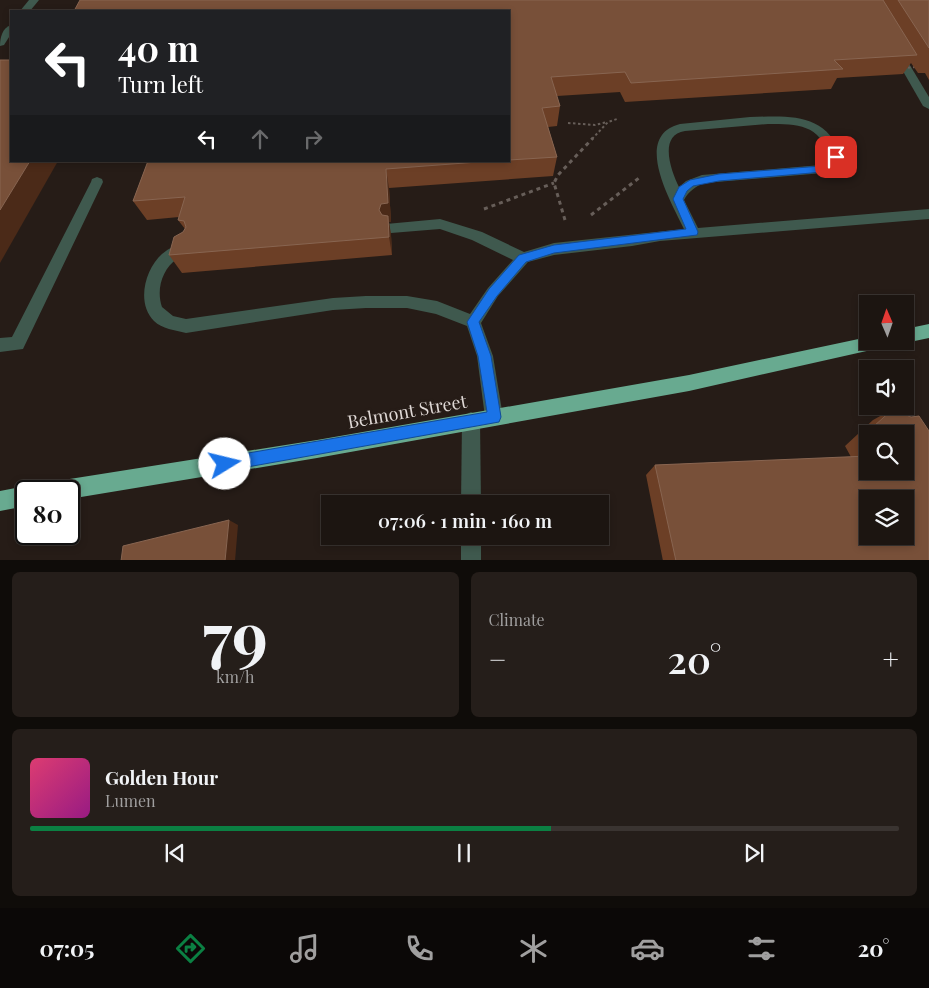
<!DOCTYPE html>
<html lang="en">
<head>
<meta charset="utf-8">
<style>
  :root { --surface:#1c1511; --page:#251e1a; --text:#f1f3f6; --muted:#a09f9f; --line:#3a3431; --accent:#0b8043 }
  body { margin:0; font-family:"Playfair Display",serif; background:var(--page); color:var(--text); height:100vh; display:flex; flex-direction:column; font-size:19px; white-space:nowrap }
  * { box-sizing:border-box; margin:0 }
  p { font-size:16px; color:var(--muted) }
  .icon { flex:none; width:28px; height:28px; fill:none; stroke:currentColor; stroke-width:2; stroke-linecap:round; stroke-linejoin:round }
  .map { position:relative; height:560px; overflow:hidden }
  .drawer { display:flex; flex-direction:column; gap:12px; padding:12px; background:#0f0c09; flex:1 }
  .drawer>* { flex:none }
  .guide { position:absolute; left:10px; top:10px; width:500px; height:152px; border-radius:0px; box-shadow:0 2px 8px #0003,0 0 0 1px var(--line); background:#202124; color:#fff; overflow:hidden }
  .needle { width:32px; rotate:358deg }
  .controls { position:absolute; left:859px; top:295px; display:grid; gap:10px }
  .controls a { display:grid; place-items:center; width:55px; height:55px; border-radius:0px; background:var(--surface); box-shadow:0 2px 8px #0003,0 0 0 1px var(--line); font-size:25px }
  .speed { position:absolute; left:15px; top:480px; display:flex; gap:10px; font-size:25px; font-weight:700; text-align:center }
  .speed>* { display:grid; place-content:center; width:65px; height:65px; border-radius:50%; background:var(--surface); box-shadow:0 2px 8px #0003,0 0 0 1px var(--line); line-height:1 }
  .speed .limit { border:2px solid #111; border-radius:8px; background:#fff; color:#111 }
  .pin { position:absolute; display:grid; place-items:center; width:42px; height:42px; color:#fff; margin:-21px; border-radius:10px; box-shadow:0 2px 8px #0006 }
  .me { position:absolute; width:55px; margin:-28px; rotate:81deg; stroke-linejoin:round; filter:drop-shadow(0 0 4px #0008) }
  .turn { display:flex; align-items:center; gap:18px; height:105px; padding:0 25px; font-size:22px }
  .turn .icon { width:65px; height:65px; stroke-width:2.5 }
  .turn b { display:block; font-size:35px; line-height:42px }
  .lanes { display:flex; align-items:center; height:48px; padding:0 25px; background:#0003; justify-content:center; gap:25px; direction:ltr }
  .lanes .off { opacity:.35 }
  .big { font-size:38px; font-weight:600; line-height:1.1 }
  .drawer .tile { flex:1; display:flex; flex-direction:column; justify-content:center; gap:8px; min-width:0; padding:0 18px; border-radius:8px; background:var(--page) }
  .drawer .dial { align-items:center; gap:0 }
  .dial b { font-size:65px; line-height:1 }
  .song { display:flex; align-items:center; gap:15px }
  .cover { width:60px; height:60px; border-radius:8px; background:linear-gradient(135deg,hsl(340 70% 55%),hsl(310 70% 35%)) }
  .played { height:5px; border-radius:2px; background:linear-gradient(90deg,var(--accent) 60%,var(--line) 60%) }
  .keys { display:flex; justify-content:space-around; direction:ltr }
  .heat { display:flex; justify-content:space-between; align-items:center; font-size:28px; direction:ltr }
  .drawer .tiles { flex:1; display:grid; gap:12px; grid-template-columns:1fr 1fr }
  .tile:last-child { grid-column:span 2 }
  .trip { position:absolute; left:321px; top:495px; width:288px; height:50px; border-radius:0px; background:var(--surface); box-shadow:0 2px 8px #0003,0 0 0 1px var(--line); font-weight:600; line-height:50px; text-align:center }
  .dock { display:flex; height:80px; justify-content:space-around; align-items:center; background:#0b0807; color:var(--muted) }
  .dock .icon { width:35px; height:35px }
  .dock .on { color:var(--accent) }
  .dock b { font-size:22px; color:var(--text) }
  .map>svg:first-child { display:block }
</style>
</head>
<body>
<div class="map">
<svg width="929" height="561" viewBox="0 0 929 561">
  <rect width="100%" height="100%" fill="#261c17"/>
  <g fill="none" stroke-linecap="round" stroke-linejoin="round">
    <g stroke="#675e59" stroke-width="2" stroke-dasharray="2.5 2.5" stroke-linecap="butt">
      <path d="M568,123L595,125L607,122"/>
      <path d="M592,139L608,122L617,119"/>
    </g>
    <g stroke="#675e59" stroke-width="3" stroke-dasharray="4 4" stroke-linecap="butt">
      <path d="M484,209L554,183"/>
      <path d="M591,215L639,178"/>
      <path d="M565,220L554,183L558,175L593,138"/>
    </g>
    <g fill="#3f594e" fill-rule="evenodd">
      <path d="M29,0H39L30,11H20Z"/>
      <path d="M11,25V34L4,45L0,46C0,38 2,28 11,25Z"/>
      <path d="M897,49L902,52L929,97V109L923,106L892,52Z"/>
      <path d="M750,117C790,116 826,112 842,157L834,169L823,173L704,183C695,187 689,191 684,200L698,228L929,209V219L660,241L632,246L554,255L528,262L498,296L481,323L493,356L503,417L500,423L494,426L488,423L485,417L477,356L467,326L436,314L407,308H366L333,310L186,333C175,330 162,329 154,321C136,303 145,269 162,254C169,248 178,244 186,241L191,243L193,247C190,253 183,255 177,259C162,269 156,290 162,307L173,316L186,319L333,298L366,296H407L437,301L470,314L488,288L513,260L472,240L440,229L391,233L386,232L384,228L386,224L440,219L482,232L524,252L554,243L684,229C671,202 632,136 680,124ZM768,124C798,124 819,124 830,157L826,163L821,165L702,175L686,181L679,187C671,171 658,135 685,131Z"/>
      <path d="M97,177L102,179L103,182L23,349L0,352V338L12,337L91,182L92,179Z"/>
      <path d="M471,412L477,415L480,421L481,504H461L462,421L465,415Z"/>
      <rect x="461" y="536" width="20" height="25"/>
    </g>
    <g fill="#68aa90" fill-rule="evenodd">
      <path d="M929,324V338L905,343L900,341H905V329Z"/>
      <path d="M868,337V341H888L886,346L880,348L689,391L317,458L69,499V491H47L50,484L57,481L317,440L689,375Z"/>
      <path d="M26,486L34,491H26V506L0,511V491Z"/>
    </g>
    <path stroke="#675e59" stroke-width="2" stroke-dasharray="2.5 2.5" stroke-linecap="butt" d="M903,68L917,67"/>
  </g>
  <g fill="#6c3f26" fill-rule="evenodd">
    <path d="M80,0H929V80L925,73H918L911,63L903,74L837,78L831,89L625,102L620,92L557,96L560,106L557,126L548,127L557,157L553,176L389,188L391,222H389L391,235L392,255L182,273L169,255L185,229L178,220L179,217L147,220L133,201L148,161H509V11Z"/>
    <path d="M893,409L929,561H663L646,475L655,465L851,457L845,446L873,420ZM868,434L905,471H868Z"/>
  </g>
  <g fill="#4b2a18">
    <path d="M30,161H58L0,263V210Z"/>
    <path d="M386,169L389,188L391,222H389L391,235L392,255L389,237L379,210Z"/>
    <path d="M229,520L238,525L235,561H225Z"/>
  </g>
  <g fill="#785039" stroke="#886551" fill-rule="evenodd">
    <path d="M80,0H883L917,55L834,60L843,69L631,83L625,72L551,77L560,106L542,108L557,157L509,160V11H74Z"/>
    <path d="M898,0H929V48Z"/>
    <path d="M0,60H11V161H30L0,210Z"/>
    <path d="M148,161H491L386,169L388,203L381,204L379,210L382,215L388,216L389,237L169,255L174,237L183,232L186,227L184,221L178,220L185,197L133,201Z"/>
    <path d="M893,409L911,417L919,416L929,431V561H676L655,465L868,456V471H905V434H868V440L864,435ZM868,499H905V536H868Z"/>
    <path d="M229,520L225,561H121L123,546Z"/>
  </g>
  <path fill="#1a73e8" stroke="#114b97" d="M836,153L841,157L833,168L823,172L719,181L693,186L687,191L683,199L698,232L697,235L554,253L526,262L497,296L479,322L491,356L501,417L499,422L225,471L220,469L217,464L220,459L225,457L487,412L478,356L467,322L489,289L519,255L554,245L686,229L673,199L679,187L690,180L719,174L821,166C828,163 830,155 836,153Z"/>
  <g text-anchor="middle" dominant-baseline="central" stroke-width="5" stroke-linejoin="round" paint-order="stroke">
    <g font-size="18" fill="#dfd8d5" stroke="#261c17">
      <text transform="translate(407 411) rotate(-10)">Belmont Street</text>
    </g>
  </g>
</svg>
<div class="controls">
<a><svg class="needle" viewBox="-14 -14 28 28"><path d="M0-13l5 13h-10z" fill="#e53935"/><path d="M0 13l5-13h-10z" fill="#a09f9f"/></svg></a>
<a><svg class="icon" aria-label="sound" viewBox="0 0 24 24"><path d="M4 9h4l5-4v14l-5-4H4zM17 9q2 3 0 6"/></svg></a>
<a><svg class="icon" aria-label="search" viewBox="0 0 24 24"><circle cx="10" cy="10" r="6"/><path d="M15 15l6 6"/></svg></a>
<a><svg class="icon" aria-label="layers" viewBox="0 0 24 24"><path d="M12 4l9 5-9 5-9-5zM3 14l9 5 9-5"/></svg></a>
</div>
<div class="speed"><div class="limit">80</div></div>
<div class="pin" style="left:836px;top:157px;background:#d93025"><svg class="icon" aria-label="arrive" viewBox="0 0 24 24"><path d="M6 21V4h12l-3 4 3 4H6"/></svg></div>
<svg class="me" style="left:225px;top:464px" viewBox="-20 -20 40 40"><circle r="19" fill="#fff"/><path d="M0-13L10 11 0 6-10 11z" fill="#1a73e8"/></svg>
<div class="trip">07:06 · 1 min · 160 m</div>
<div class="guide">
<div class="turn"><svg class="icon" aria-label="left" viewBox="0 0 24 24"><path d="M17 20v-9H6M10 6l-5 5 5 5"/></svg><div><b>40 m</b>Turn left</div></div>
<div class="lanes"><svg class="icon" aria-label="left" viewBox="0 0 24 24"><path d="M17 20v-9H6M10 6l-5 5 5 5"/></svg><svg class="icon off" aria-label="ahead" viewBox="0 0 24 24"><path d="M12 20V5M6 11l6-6 6 6"/></svg><svg class="icon off" aria-label="right" viewBox="0 0 24 24"><path d="M7 20v-9h11M14 6l5 5-5 5"/></svg></div>
</div>
</div>
<section class="drawer">
<div class="tiles">
<div class="tile dial"><b>79</b><p>km/h</p></div>
<div class="tile"><p>Climate</p>
<div class="heat"><a>−</a><b class="big">20°</b><a>+</a></div>
</div>
<div class="tile">
<div class="song"><i class="cover"></i><div><b>Golden Hour</b><p>Lumen</p></div></div>
<div class="played"></div>
<div class="keys"><svg class="icon" aria-label="previous" viewBox="0 0 24 24"><path d="M18 5L8 12l10 7zM5 5v14"/></svg><svg class="icon" aria-label="pause" viewBox="0 0 24 24"><path d="M8 5v14M16 5v14"/></svg><svg class="icon" aria-label="next" viewBox="0 0 24 24"><path d="M6 5l10 7-10 7zM19 5v14"/></svg></div>
</div>
</div>
</section>
<nav class="dock">
<b>07:05</b>
<svg class="icon on" aria-label="directions" viewBox="0 0 24 24"><path d="M12 3l9 9-9 9-9-9zM9 14v-3h6M13 9l2 2-2 2"/></svg>
<svg class="icon" aria-label="music" viewBox="0 0 24 24"><path d="M9 18V5l10-2v13"/><circle cx="6" cy="18" r="3"/><circle cx="16" cy="16" r="3"/></svg>
<svg class="icon" aria-label="phone" viewBox="0 0 24 24"><path d="M5 4h4l2 5-3 2q2 4 5 5l2-3 5 2v4C11 20 4 13 5 4z"/></svg>
<svg class="icon" aria-label="climate" viewBox="0 0 24 24"><path d="M12 3v18M4 7l16 10M4 17L20 7"/></svg>
<svg class="icon" aria-label="car" viewBox="0 0 24 24"><path d="M5 17H2v-5l4-1 3-4h7l3 4 3 1v5h-3M9 17h6M6 11h13"/><circle cx="7" cy="17" r="2"/><circle cx="17" cy="17" r="2"/></svg>
<svg class="icon" aria-label="filters" viewBox="0 0 24 24"><path d="M4 7h16M4 17h16"/><circle cx="9" cy="7" r="2"/><circle cx="15" cy="17" r="2"/></svg>
<b>20°</b>
</nav>
</body>
</html>
